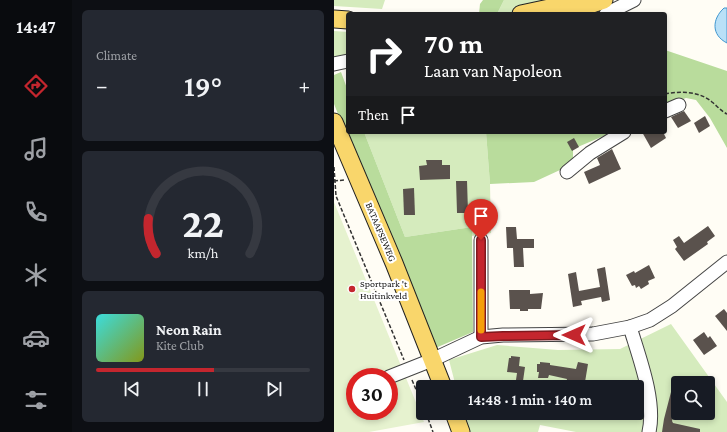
<!DOCTYPE html>
<html lang="en">
<head>
<meta charset="utf-8">
<style>
  :root { --surface:#171b24; --page:#242831; --text:#f1f3f6; --muted:#9ea1a6; --line:#363941; --accent:#c4262e }
  body { margin:0; font-family:"Crimson Pro",serif; background:var(--page); color:var(--text); height:100vh; display:flex; flex-direction:column; font-size:15px; white-space:nowrap }
  * { box-sizing:border-box; margin:0 }
  p { font-size:13px; color:var(--muted) }
  .icon { flex:none; width:22px; height:22px; fill:none; stroke:currentColor; stroke-width:2; stroke-linecap:round; stroke-linejoin:round }
  .map { position:relative; flex:1; overflow:hidden }
  .details { display:flex; flex-direction:column; gap:10px; padding:10px; background:#0d0f14; width:262px }
  .details>* { flex:none }
  .guide { position:absolute; left:12px; top:12px; width:321px; height:122px; border-radius:4px; box-shadow:0 2px 6px #0003; background:#202124; color:#fff; overflow:hidden }
  .tools { position:absolute; left:337px; top:376px; display:grid; gap:8px }
  .tools a { display:grid; place-items:center; width:44px; height:44px; border-radius:4px; background:var(--surface); box-shadow:0 2px 6px #0003; font-size:20px }
  .speed { position:absolute; left:12px; top:368px; display:flex; gap:8px; font-size:20px; font-weight:700; text-align:center }
  .speed>* { display:grid; place-content:center; width:52px; height:52px; border-radius:50%; background:var(--surface); box-shadow:0 2px 6px #0003; line-height:1 }
  .speed .limit { border:6px solid #d22; background:#fff; color:#111 }
  .pin { position:absolute; display:grid; place-items:center; width:34px; height:34px; color:#fff; margin:-41px -17px; border-radius:50% 50% 50% 0; rotate:-45deg; box-shadow:0 0 4px #0007 }
  .pin .icon { rotate:45deg }
  .me { position:absolute; width:44px; margin:-22px; rotate:270deg; stroke-linejoin:round; filter:drop-shadow(0 0 3px #0008) }
  .turn { display:flex; align-items:center; gap:14px; height:84px; padding:0 12px; font-size:18px }
  .turn .icon { width:52px; height:52px; stroke-width:2.5 }
  .turn b { display:block; font-size:28px; line-height:34px }
  .then { display:flex; align-items:center; height:38px; padding:0 12px; background:#0003; gap:8px; font-size:15px }
  .big { font-size:30px; font-weight:600; line-height:1.1 }
  .details .widget { flex:1; display:flex; flex-direction:column; justify-content:center; gap:6px; min-width:0; padding:0 14px; border-radius:6px; background:var(--page) }
  .details .dial { align-items:center; gap:0 }
  .dial svg { height:104px; overflow:visible; fill:none; stroke:var(--line); stroke-width:7; stroke-linecap:round; text-anchor:middle }
  .dial text { fill:var(--text); stroke:none }
  .song { display:flex; align-items:center; gap:12px }
  .cover { width:48px; height:48px; border-radius:6px; background:linear-gradient(135deg,hsl(180 70% 55%),hsl(70 70% 35%)) }
  .played { height:4px; border-radius:2px; background:linear-gradient(90deg,var(--accent) 55%,var(--line) 55%) }
  .keys { display:flex; justify-content:space-around; direction:ltr }
  .heat { display:flex; justify-content:space-between; align-items:center; font-size:22px; direction:ltr }
  .trip { position:absolute; left:82px; top:380px; width:228px; height:40px; border-radius:4px; background:var(--surface); box-shadow:0 2px 6px #0003; font-weight:600; line-height:40px; text-align:center }
  main { display:flex; flex:1; min-height:0 }
  .tabs { display:flex; flex-direction:column; width:72px; justify-content:space-around; align-items:center; background:#090b0e; color:var(--muted) }
  .tabs .icon { width:28px; height:28px }
  .tabs .active { color:var(--accent) }
  .tabs b { font-size:18px; color:var(--text) }
  .map>svg:first-child { display:block }
</style>
</head>
<body>
<main>
<nav class="tabs">
<b>14:47</b>
<svg class="icon active" aria-label="directions" viewBox="0 0 24 24"><path d="M12 3l9 9-9 9-9-9zM9 14v-3h6M13 9l2 2-2 2"/></svg>
<svg class="icon" aria-label="music" viewBox="0 0 24 24"><path d="M9 18V5l10-2v13"/><circle cx="6" cy="18" r="3"/><circle cx="16" cy="16" r="3"/></svg>
<svg class="icon" aria-label="phone" viewBox="0 0 24 24"><path d="M5 4h4l2 5-3 2q2 4 5 5l2-3 5 2v4C11 20 4 13 5 4z"/></svg>
<svg class="icon" aria-label="climate" viewBox="0 0 24 24"><path d="M12 3v18M4 7l16 10M4 17L20 7"/></svg>
<svg class="icon" aria-label="car" viewBox="0 0 24 24"><path d="M5 17H2v-5l4-1 3-4h7l3 4 3 1v5h-3M9 17h6M6 11h13"/><circle cx="7" cy="17" r="2"/><circle cx="17" cy="17" r="2"/></svg>
<svg class="icon" aria-label="filters" viewBox="0 0 24 24"><path d="M4 7h16M4 17h16"/><circle cx="9" cy="7" r="2"/><circle cx="15" cy="17" r="2"/></svg>
</nav>
<section class="details">
<div class="widget"><p>Climate</p>
<div class="heat"><a>−</a><b class="big">19°</b><a>+</a></div>
</div>
<div class="widget dial"><svg viewBox="0 0 100 80">
<path d="M14 69A42 42 0 1 1 86 69"/>
<path d="M14 69A42 42 0 0 1 8 42" stroke="#c4262e"/>
<text x="50" y="56" font-size="32" font-weight="700">22</text>
<text x="50" y="72" font-size="11">km/h</text>
</svg></div>
<div class="widget">
<div class="song"><i class="cover"></i><div><b>Neon Rain</b><p>Kite Club</p></div></div>
<div class="played"></div>
<div class="keys"><svg class="icon" aria-label="previous" viewBox="0 0 24 24"><path d="M18 5L8 12l10 7zM5 5v14"/></svg><svg class="icon" aria-label="pause" viewBox="0 0 24 24"><path d="M8 5v14M16 5v14"/></svg><svg class="icon" aria-label="next" viewBox="0 0 24 24"><path d="M6 5l10 7-10 7zM19 5v14"/></svg></div>
</div>
</section>
<div class="map">
<svg width="393" height="432" viewBox="0 0 393 432">
  <rect width="100%" height="100%" fill="#fffdf5"/>
  <g fill="#d5ebbd" fill-rule="evenodd">
    <path d="M0,0H51L48,9L0,6Z"/>
    <path d="M170,0H232L186,11L163,14Z"/>
    <path d="M0,31L14,32V58L0,60Z"/>
    <path d="M30,132H152L156,184L157,233L138,236V227L71,237Z"/>
    <path d="M337,324L393,402V432H242L206,425L204,432H134L128,413H303V387H122L115,360L163,345L224,350L286,349ZM344,383H374V413H344Z"/>
  </g>
  <g fill="#b9dc9c">
    <path d="M149,0H170L163,14H145L146,4Z"/>
    <path d="M331,50L393,71V148L376,118L362,100L352,98L331,106Z"/>
    <path d="M7,72L14,91V132H30L71,237L138,227L139,332L99,349L0,104V75Z"/>
    <path d="M152,132H279L239,149V164L200,182L156,184Z"/>
  </g>
  <path fill="#e6f2cf" fill-rule="evenodd" d="M0,202L90,422L35,432H0ZM21,377H55V411H21Z"/>
  <path fill="#b9e0f7" stroke="#3f96cf" d="M390,8H393V43C377,35 378,19 390,8Z"/>
  <g fill="#5a524d">
    <path d="M350,111L357,121L344,128L337,117Z"/>
    <path d="M371,116L376,126L365,133L360,123Z"/>
    <path d="M308,132H329L332,138L317,148Z"/>
    <path d="M240,138L245,147L238,151L233,142Z"/>
    <path d="M278,149L287,169L255,184L250,172L266,165L263,158Z"/>
    <path d="M92,160H108V165H116V179L86,180L85,166L93,165Z"/>
    <path d="M122,181H133L134,213H123Z"/>
    <path d="M80,188L81,215H70L69,189Z"/>
    <path d="M374,226L381,236L373,242L374,244L350,261L341,249L343,247L339,240L345,236L350,243Z"/>
    <path d="M172,227H182L183,239H200V248H189L190,267H180L179,248H173Z"/>
    <path d="M315,265L321,278L314,281L315,284L307,289L305,286L302,288L301,285L298,286L292,275L300,271L301,273Z"/>
    <path d="M271,267L276,300L268,302L267,297L247,301L248,305L239,307L234,274L242,272L245,291L266,287L263,269Z"/>
    <path d="M175,290H196V294L209,293L207,309H194V311H186V309H176Z"/>
    <path d="M390,309L393,313V331L381,316Z"/>
    <path d="M370,332L374,338L376,336L383,346L370,355L359,340Z"/>
    <path d="M177,356L186,357L185,366L191,367L189,381L182,380L183,373L173,372L175,358H177Z"/>
    <path d="M206,362L216,363V365L242,369L244,362L254,364L251,382L243,381L242,385L232,383L233,379L215,375L214,378H204L205,372H203V364H206Z"/>
    <path d="M337,392L344,394V403H342L338,421L339,423L366,429V432H328L330,419Z"/>
  </g>
  <g fill="none" stroke-linecap="round" stroke-linejoin="round">
    <g stroke="#444" stroke-width="15">
      <g id="minor">
        <path d="M272,14L300,0"/>
        <path d="M0,64L14,61"/>
        <path d="M331,111L345,105"/>
        <path d="M233,172L256,153L290,132"/>
        <path d="M296,327C305,357 322,401 315,432"/>
        <path d="M147,337V240"/>
        <path d="M55,377L98,360L147,337L169,335L259,334L296,327L316,320L338,306L393,262"/>
      </g>
    </g>
    <g stroke="#222" stroke-width="19">
      <g id="major">
        <path d="M187,14L220,7L241,0"/>
        <path d="M229,14L270,0"/>
        <path d="M0,19L14,20"/>
        <path d="M0,122L60,263L109,387"/>
        <path d="M120,413L127,432"/>
      </g>
    </g>
    <g stroke="#333" stroke-width="1.5" stroke-dasharray="4 2" stroke-linecap="butt">
      <path d="M331,94C347,91 365,91 378,102C383,106 387,111 393,114"/>
      <path d="M0,167L2,196L70,360"/>
      <path d="M0,181L10,180"/>
      <path d="M78,380L89,406"/>
      <path d="M92,413L99,432"/>
    </g>
    <use href="#minor" stroke="#fff" stroke-width="13"/>
    <use href="#major" stroke="#f9d66b" stroke-width="17"/>
  </g>
  <g fill="none" stroke-linecap="round" stroke-linejoin="round">
    <g stroke="#7f191e" stroke-width="10">
      <path id="route" d="M147,240V337L169,336L240,335"/>
    </g>
    <use href="#route" stroke="#c4262e" stroke-width="7"/>
    <path stroke="#f59e0b" stroke-width="7" d="M147,330V292"/>
  </g>
  <circle fill="#c4262e" stroke="#fff" stroke-width="1.5" cx="18" cy="289" r="4"/>
  <g text-anchor="middle" dominant-baseline="central" stroke-width="4" stroke-linejoin="round" paint-order="stroke">
    <g font-size="10" fill="#111" stroke="#fff">
      <text transform="translate(47 232) rotate(67)">BATAAFSEWEG</text>
    </g>
    <g font-size="10" fill="#111" stroke="#fff" text-anchor="start">
      <text x="26" y="283">Sportpark 't<tspan x="26" dy="12">Huitinkveld</tspan></text>
    </g>
  </g>
</svg>
<div class="tools">
<a><svg class="icon" aria-label="search" viewBox="0 0 24 24"><circle cx="10" cy="10" r="6"/><path d="M15 15l6 6"/></svg></a>
</div>
<div class="speed"><div class="limit">30</div></div>
<div class="pin" style="left:147px;top:240px;background:#d93025"><svg class="icon" aria-label="arrive" viewBox="0 0 24 24"><path d="M6 21V4h12l-3 4 3 4H6"/></svg></div>
<svg class="me" style="left:240px;top:335px" viewBox="-20 -20 40 40"><path d="M0-17L14 15 0 8-14 15z" fill="#c4262e" stroke="#fff" stroke-width="4"/></svg>
<div class="trip">14:48 · 1 min · 140 m</div>
<div class="guide">
<div class="turn"><svg class="icon" aria-label="right" viewBox="0 0 24 24"><path d="M7 20v-9h11M14 6l5 5-5 5"/></svg><div><b>70 m</b>Laan van Napoleon</div></div>
<div class="then">Then<svg class="icon" aria-label="arrive" viewBox="0 0 24 24"><path d="M6 21V4h12l-3 4 3 4H6"/></svg></div>
</div>
</div>
</main>
</body>
</html>
